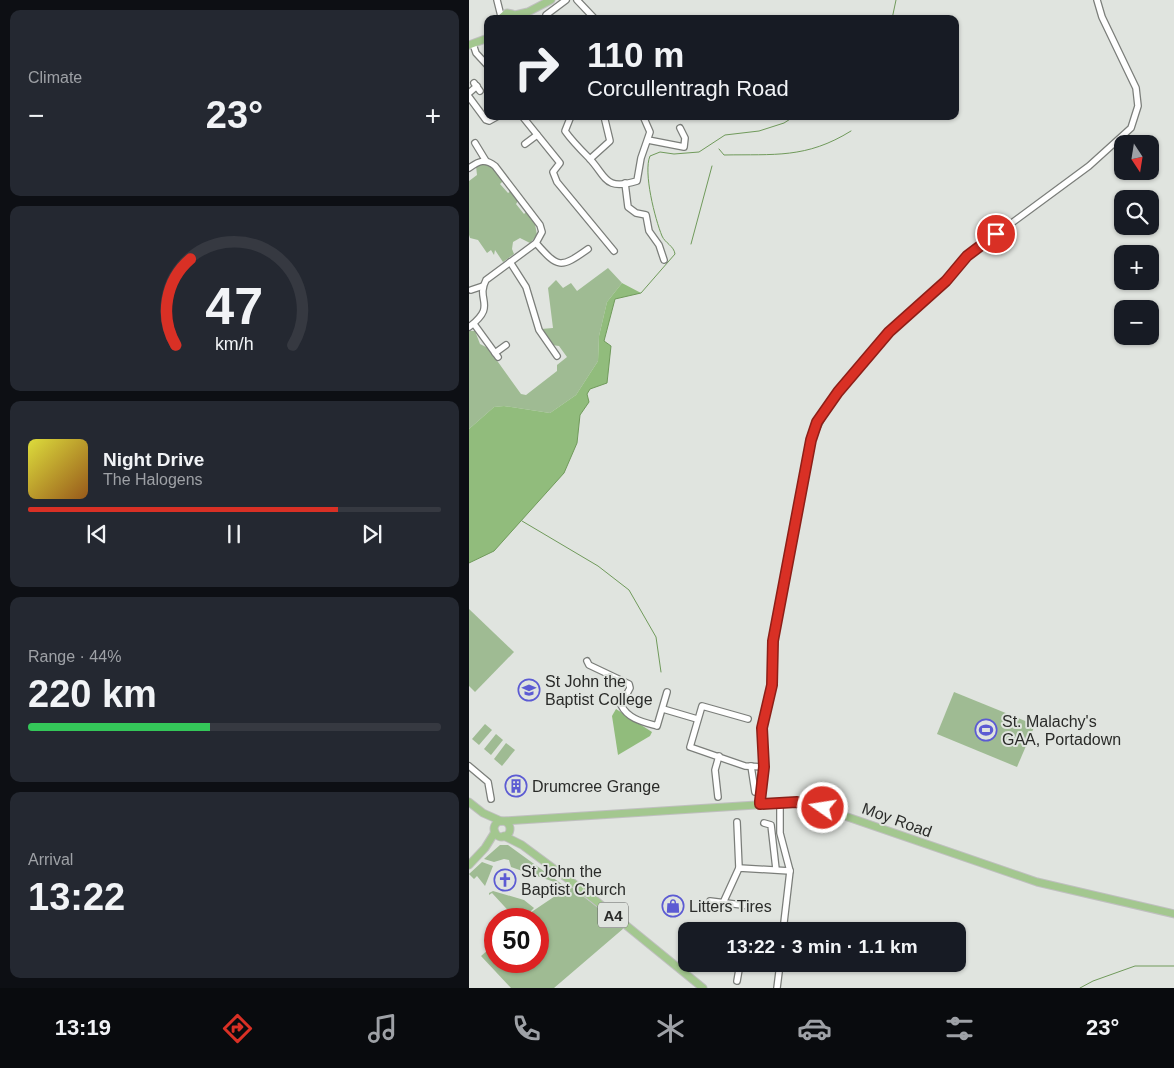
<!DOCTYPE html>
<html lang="en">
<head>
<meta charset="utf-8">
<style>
  :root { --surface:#171b24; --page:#242831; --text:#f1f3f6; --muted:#9ea1a6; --line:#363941; --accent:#d93025 }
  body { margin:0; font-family:Helvetica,sans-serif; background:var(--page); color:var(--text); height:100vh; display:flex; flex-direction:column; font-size:19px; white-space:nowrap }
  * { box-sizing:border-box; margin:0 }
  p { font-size:16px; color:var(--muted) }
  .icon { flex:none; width:28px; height:28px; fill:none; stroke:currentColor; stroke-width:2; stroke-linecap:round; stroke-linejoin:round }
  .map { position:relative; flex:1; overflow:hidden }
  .panel { display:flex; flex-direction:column; gap:10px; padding:10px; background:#0d0f14; width:469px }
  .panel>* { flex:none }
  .banner { position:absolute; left:15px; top:15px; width:475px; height:105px; border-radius:10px; box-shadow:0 1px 4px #0004; background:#171b24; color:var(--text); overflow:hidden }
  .needle { width:32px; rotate:168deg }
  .tools { position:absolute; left:645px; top:135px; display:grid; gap:10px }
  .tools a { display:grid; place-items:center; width:45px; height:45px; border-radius:10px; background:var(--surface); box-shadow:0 1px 4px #0004; font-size:25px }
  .speed { position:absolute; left:15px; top:908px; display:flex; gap:10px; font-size:25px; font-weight:700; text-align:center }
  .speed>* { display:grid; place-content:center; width:65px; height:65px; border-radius:50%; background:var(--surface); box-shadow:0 1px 4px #0004; line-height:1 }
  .speed .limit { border:8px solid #d22; background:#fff; color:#111 }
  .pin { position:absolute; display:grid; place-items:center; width:42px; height:42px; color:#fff; margin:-21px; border:2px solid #fff; border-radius:50%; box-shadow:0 1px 5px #0007 }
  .me { position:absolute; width:55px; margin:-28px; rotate:283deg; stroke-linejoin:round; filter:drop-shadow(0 0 4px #0008) }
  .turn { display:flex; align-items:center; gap:18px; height:105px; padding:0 20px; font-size:22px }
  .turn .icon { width:65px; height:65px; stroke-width:2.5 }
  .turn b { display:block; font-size:35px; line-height:42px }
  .big { font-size:38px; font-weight:800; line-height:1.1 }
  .panel .tile { flex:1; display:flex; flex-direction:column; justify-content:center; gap:8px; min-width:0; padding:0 18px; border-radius:10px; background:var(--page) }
  .panel .dial { align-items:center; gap:0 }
  .dial svg { height:130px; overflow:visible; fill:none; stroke:var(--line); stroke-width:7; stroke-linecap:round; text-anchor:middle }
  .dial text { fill:var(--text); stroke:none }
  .song { display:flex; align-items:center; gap:15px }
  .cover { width:60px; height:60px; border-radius:8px; background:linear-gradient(135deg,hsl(60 70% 55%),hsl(30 70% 35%)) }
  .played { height:5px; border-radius:2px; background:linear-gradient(90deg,var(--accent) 75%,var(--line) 75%) }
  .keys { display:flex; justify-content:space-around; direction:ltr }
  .heat { display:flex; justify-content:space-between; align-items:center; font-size:28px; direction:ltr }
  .charge { height:8px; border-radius:4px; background:linear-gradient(90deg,#34c759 44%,var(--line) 0) }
  .trip { position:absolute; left:209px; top:922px; width:288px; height:50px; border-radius:10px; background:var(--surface); box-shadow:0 1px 4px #0004; font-weight:800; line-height:50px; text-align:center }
  .tabs { display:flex; height:80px; justify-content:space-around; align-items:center; background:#090b0e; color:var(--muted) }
  .tabs .icon { width:35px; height:35px }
  .tabs .active { color:var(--accent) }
  .tabs b { font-size:22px; color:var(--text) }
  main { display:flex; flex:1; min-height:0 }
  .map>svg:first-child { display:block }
</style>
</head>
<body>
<main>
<section class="panel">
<div class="tile"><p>Climate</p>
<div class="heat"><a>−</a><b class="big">23°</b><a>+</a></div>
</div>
<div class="tile dial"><svg viewBox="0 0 100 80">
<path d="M14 69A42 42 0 1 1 86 69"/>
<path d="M14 69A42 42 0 0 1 23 16" stroke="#d93025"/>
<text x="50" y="56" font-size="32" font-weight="700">47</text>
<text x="50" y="72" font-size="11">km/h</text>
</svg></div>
<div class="tile">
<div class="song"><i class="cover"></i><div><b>Night Drive</b><p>The Halogens</p></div></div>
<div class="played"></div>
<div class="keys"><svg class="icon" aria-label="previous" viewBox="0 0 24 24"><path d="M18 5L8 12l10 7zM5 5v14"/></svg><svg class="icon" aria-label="pause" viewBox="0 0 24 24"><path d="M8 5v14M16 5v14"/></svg><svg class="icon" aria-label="next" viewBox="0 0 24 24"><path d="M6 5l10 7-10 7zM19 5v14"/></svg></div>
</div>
<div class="tile"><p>Range · 44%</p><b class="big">220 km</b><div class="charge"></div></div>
<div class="tile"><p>Arrival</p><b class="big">13:22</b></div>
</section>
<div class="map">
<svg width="706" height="988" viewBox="0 0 706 988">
  <rect width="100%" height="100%" fill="#e0e4df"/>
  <g fill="#9fbb93">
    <path d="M17,163L23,166L34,181L31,184L39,193L42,191L49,201L47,204L55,214L57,212L66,224L68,235L61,243L51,238L44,242L43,249L45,254L34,262L26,250L25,255L22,250L18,253L9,240L1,238L0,235V181L8,175L7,166Z"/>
    <path d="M139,268L153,283L138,302L130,336L129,361L107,395L81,413L35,406L25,407L0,429V331H6L11,344L19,348L52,394L57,395L88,371V365L98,357L90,346L83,345L72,329L84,328L79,288L87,280L94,288L102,283L108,291Z"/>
    <path d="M0,609L45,652L6,692L0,686Z"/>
    <path d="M485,692L566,725L548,767L468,734Z"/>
    <path d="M16,724L23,730L10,745L3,739Z"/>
    <path d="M27,734L34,740L22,755L15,749Z"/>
    <path d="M37,743L46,750L33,766L25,759Z"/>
    <path d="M31,845H39L94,885L42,867L40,860L35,859L25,862L15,859Z"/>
    <path d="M13,862L24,866L16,886L8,876L5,879L0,874Z"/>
    <path d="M101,886L155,928L85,988H42L12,956L26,944V961H69V919H47L23,893L20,895V893L24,891L55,900L65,908L58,915Z"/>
  </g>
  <g fill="#91bc7c">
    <path d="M153,283L172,293L146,299L135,341L142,346L138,383L121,389L118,394L120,402L111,415L108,443L95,473L25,551L0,563V429L25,407L35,406L81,413L107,395L129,361L130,336L138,302Z"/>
    <path d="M147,709L183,732L181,736L149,755L143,716Z"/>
  </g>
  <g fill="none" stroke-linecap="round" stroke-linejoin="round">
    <g stroke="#709a5b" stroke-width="1">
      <path d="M423,19L427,0"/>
      <path d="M453,19L454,16"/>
      <path d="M250,149L255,155C305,154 337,159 382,131"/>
      <path d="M222,244L243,166"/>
      <path d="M53,521L129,566L160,590L187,637L192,672"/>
      <path d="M0,563L25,551L95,473L108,443L111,415L120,402L118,394L121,389L138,383L142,346L135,341L146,299L172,293L206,254C205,246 196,243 193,236C186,219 174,172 181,156L191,152L205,154L230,152L256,135L290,131L315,123L326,116"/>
      <path d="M611,988L624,981L666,966H706"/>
    </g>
    <g stroke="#7b7e7a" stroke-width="8">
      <g id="minor">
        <path d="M28,0L32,16"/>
        <path d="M108,0L126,19"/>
        <path d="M76,19L77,15L97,0"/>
        <path d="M4,44L7,53L19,66"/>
        <path d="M5,83L11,91"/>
        <path d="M0,93L8,86"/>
        <path d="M0,97L17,120L20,121L29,116"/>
        <path d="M53,116L91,163L84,172L88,182L145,251"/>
        <path d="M102,116L96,131C103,141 111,149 120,158C138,177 135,191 168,181L172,158L181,132L174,116"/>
        <path d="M179,140L215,147L216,138L211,128"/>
        <path d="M6,143L17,161"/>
        <path d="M56,144L68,135"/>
        <path d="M121,159L141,141L135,116"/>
        <path d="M0,168C10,161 16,158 26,166L71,225L73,232L67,243L17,280C6,301 29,305 0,327"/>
        <path d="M156,183L159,207L167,213L177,215L180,231L190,245L195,260"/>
        <path d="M67,243C89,268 91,269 119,249"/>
        <path d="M41,262L57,287L70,330L88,356"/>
        <path d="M2,290L14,286"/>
        <path d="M5,324L29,357"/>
        <path d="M26,353L37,345"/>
        <path d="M118,661L120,665L160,684L161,688L152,705C159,719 174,722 188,726L198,692"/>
        <path d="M194,709L228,719"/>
        <path d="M279,719L233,706L221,747L276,766L295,767"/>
        <path d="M0,766L19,782L22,799"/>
        <path d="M282,766L286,792"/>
        <path d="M249,797L246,770L250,756"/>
        <path d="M311,802V833L321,871L314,931"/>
        <path d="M291,804L295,767L293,728L303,685L304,641L342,440L357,409L387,371L420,332L477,281L498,256L620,166L662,128L669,106L667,88L633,17L628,0"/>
        <path d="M268,822L270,868"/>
        <path d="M295,823L302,825L307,869"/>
        <path d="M241,901L281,906"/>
        <path d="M254,903L270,868L321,871"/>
        <path d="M211,969L218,961"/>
        <path d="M268,981L271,964"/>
        <path d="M308,988L311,964"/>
      </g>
    </g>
    <g stroke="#bfbfbf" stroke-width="9">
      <g id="major">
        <path d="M46,15L59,12L82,0"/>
        <path d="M31,19L38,13L43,14L48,18"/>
        <path d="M0,45L19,38"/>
        <path d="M0,802L14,813L32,821"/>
        <path d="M34,821L335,802L568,882L706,914"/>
        <circle cx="33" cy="829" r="8"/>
        <path d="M35,836L53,845L115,891L234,988"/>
        <path d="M0,865L16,848L26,832"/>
      </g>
    </g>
    <use href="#minor" stroke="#fff" stroke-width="5.5"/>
    <use href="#major" stroke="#a3c78f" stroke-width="7"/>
  </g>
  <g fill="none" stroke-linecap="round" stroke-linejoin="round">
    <g stroke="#8d1f18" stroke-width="12">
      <path id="route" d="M354,808L328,802L291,804V801L295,767L293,728L303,685L304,641L342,440L348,422L369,392L420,332L477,281L498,256L527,234"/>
    </g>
    <use href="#route" stroke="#d93025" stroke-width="9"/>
  </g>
  <defs>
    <g id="school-ring" transform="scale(1.125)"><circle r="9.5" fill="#e0e4df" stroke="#5c5bd3" stroke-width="1.5"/><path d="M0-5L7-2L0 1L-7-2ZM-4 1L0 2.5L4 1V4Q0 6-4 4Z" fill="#5c5bd3"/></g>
    <g id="stadium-ring" transform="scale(1.125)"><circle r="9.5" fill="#e0e4df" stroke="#5c5bd3" stroke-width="1.5"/><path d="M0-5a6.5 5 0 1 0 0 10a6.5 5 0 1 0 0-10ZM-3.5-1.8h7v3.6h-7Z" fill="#5c5bd3"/></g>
    <g id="building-ring" transform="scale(1.125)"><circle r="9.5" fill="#e0e4df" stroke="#5c5bd3" stroke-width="1.5"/><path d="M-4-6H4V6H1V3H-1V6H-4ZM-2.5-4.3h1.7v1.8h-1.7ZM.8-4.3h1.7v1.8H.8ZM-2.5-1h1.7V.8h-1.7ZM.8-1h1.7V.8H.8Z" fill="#5c5bd3"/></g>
    <g id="church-ring" transform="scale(1.125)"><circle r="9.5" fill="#e0e4df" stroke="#5c5bd3" stroke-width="1.5"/><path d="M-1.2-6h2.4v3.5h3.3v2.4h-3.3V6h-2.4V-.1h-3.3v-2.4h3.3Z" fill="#5c5bd3"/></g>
    <g id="shop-ring" transform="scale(1.125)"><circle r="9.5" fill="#e0e4df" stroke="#5c5bd3" stroke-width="1.5"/><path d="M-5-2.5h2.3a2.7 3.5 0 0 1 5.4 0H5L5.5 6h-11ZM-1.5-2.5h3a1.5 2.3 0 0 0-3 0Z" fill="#5c5bd3"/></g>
  </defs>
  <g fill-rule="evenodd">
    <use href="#school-ring" x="60" y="690"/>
    <use href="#stadium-ring" x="517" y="730"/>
    <use href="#building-ring" x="47" y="786"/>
    <use href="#church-ring" x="36" y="880"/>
    <use href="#shop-ring" x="204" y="906"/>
  </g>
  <g text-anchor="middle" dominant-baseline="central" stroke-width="4" stroke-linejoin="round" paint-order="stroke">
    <rect fill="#e0e4df" stroke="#616260" stroke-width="1" x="129" y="902.5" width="30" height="25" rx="4"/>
    <g font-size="15" font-weight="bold" fill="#2a2b29">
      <text x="144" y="915">A4</text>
    </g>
    <g font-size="16" fill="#2a2b29" stroke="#e0e4df" text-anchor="start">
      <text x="76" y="681">St John the<tspan x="76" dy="18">Baptist College</tspan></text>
      <text x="533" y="721">St. Malachy's<tspan x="533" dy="18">GAA, Portadown</tspan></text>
      <text x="63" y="786">Drumcree Grange</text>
      <text x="52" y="871">St John the<tspan x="52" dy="18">Baptist Church</tspan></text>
      <text x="220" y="906">Litters Tires</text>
    </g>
    <g font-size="16" fill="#2a2b29" stroke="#e0e4df">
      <text transform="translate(428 820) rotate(20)">Moy Road</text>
    </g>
  </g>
</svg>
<div class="tools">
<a><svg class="needle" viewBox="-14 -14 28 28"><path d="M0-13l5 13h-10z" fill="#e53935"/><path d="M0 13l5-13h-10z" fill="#9ea1a6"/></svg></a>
<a><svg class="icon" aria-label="search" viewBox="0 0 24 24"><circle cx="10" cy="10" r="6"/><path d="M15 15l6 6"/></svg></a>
<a>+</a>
<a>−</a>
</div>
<div class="speed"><div class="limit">50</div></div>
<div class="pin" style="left:527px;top:234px;background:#d93025"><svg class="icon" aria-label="arrive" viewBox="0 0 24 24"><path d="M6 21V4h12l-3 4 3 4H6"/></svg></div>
<svg class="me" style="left:354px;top:808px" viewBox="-20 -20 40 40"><circle r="17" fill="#d93025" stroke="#fff" stroke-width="3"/><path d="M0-11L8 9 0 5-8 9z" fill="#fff"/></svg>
<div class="trip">13:22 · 3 min · 1.1 km</div>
<div class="banner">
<div class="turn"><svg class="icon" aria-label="right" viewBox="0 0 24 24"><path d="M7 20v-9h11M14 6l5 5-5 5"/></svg><div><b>110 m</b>Corcullentragh Road</div></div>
</div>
</div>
</main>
<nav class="tabs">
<b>13:19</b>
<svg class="icon active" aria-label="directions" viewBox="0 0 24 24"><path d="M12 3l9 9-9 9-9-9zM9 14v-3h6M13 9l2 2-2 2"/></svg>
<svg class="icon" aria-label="music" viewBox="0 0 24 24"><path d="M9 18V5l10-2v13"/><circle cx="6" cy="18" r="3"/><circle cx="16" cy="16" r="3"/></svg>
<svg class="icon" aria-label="phone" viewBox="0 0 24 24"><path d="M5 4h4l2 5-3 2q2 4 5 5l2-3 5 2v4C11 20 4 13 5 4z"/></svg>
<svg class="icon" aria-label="climate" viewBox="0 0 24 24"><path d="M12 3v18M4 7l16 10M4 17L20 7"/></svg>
<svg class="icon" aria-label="car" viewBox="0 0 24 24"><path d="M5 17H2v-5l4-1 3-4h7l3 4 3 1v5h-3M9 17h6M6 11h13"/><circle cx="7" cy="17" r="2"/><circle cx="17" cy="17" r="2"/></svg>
<svg class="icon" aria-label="filters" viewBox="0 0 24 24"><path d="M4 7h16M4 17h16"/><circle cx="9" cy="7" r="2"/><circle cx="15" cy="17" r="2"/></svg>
<b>23°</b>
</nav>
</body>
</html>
